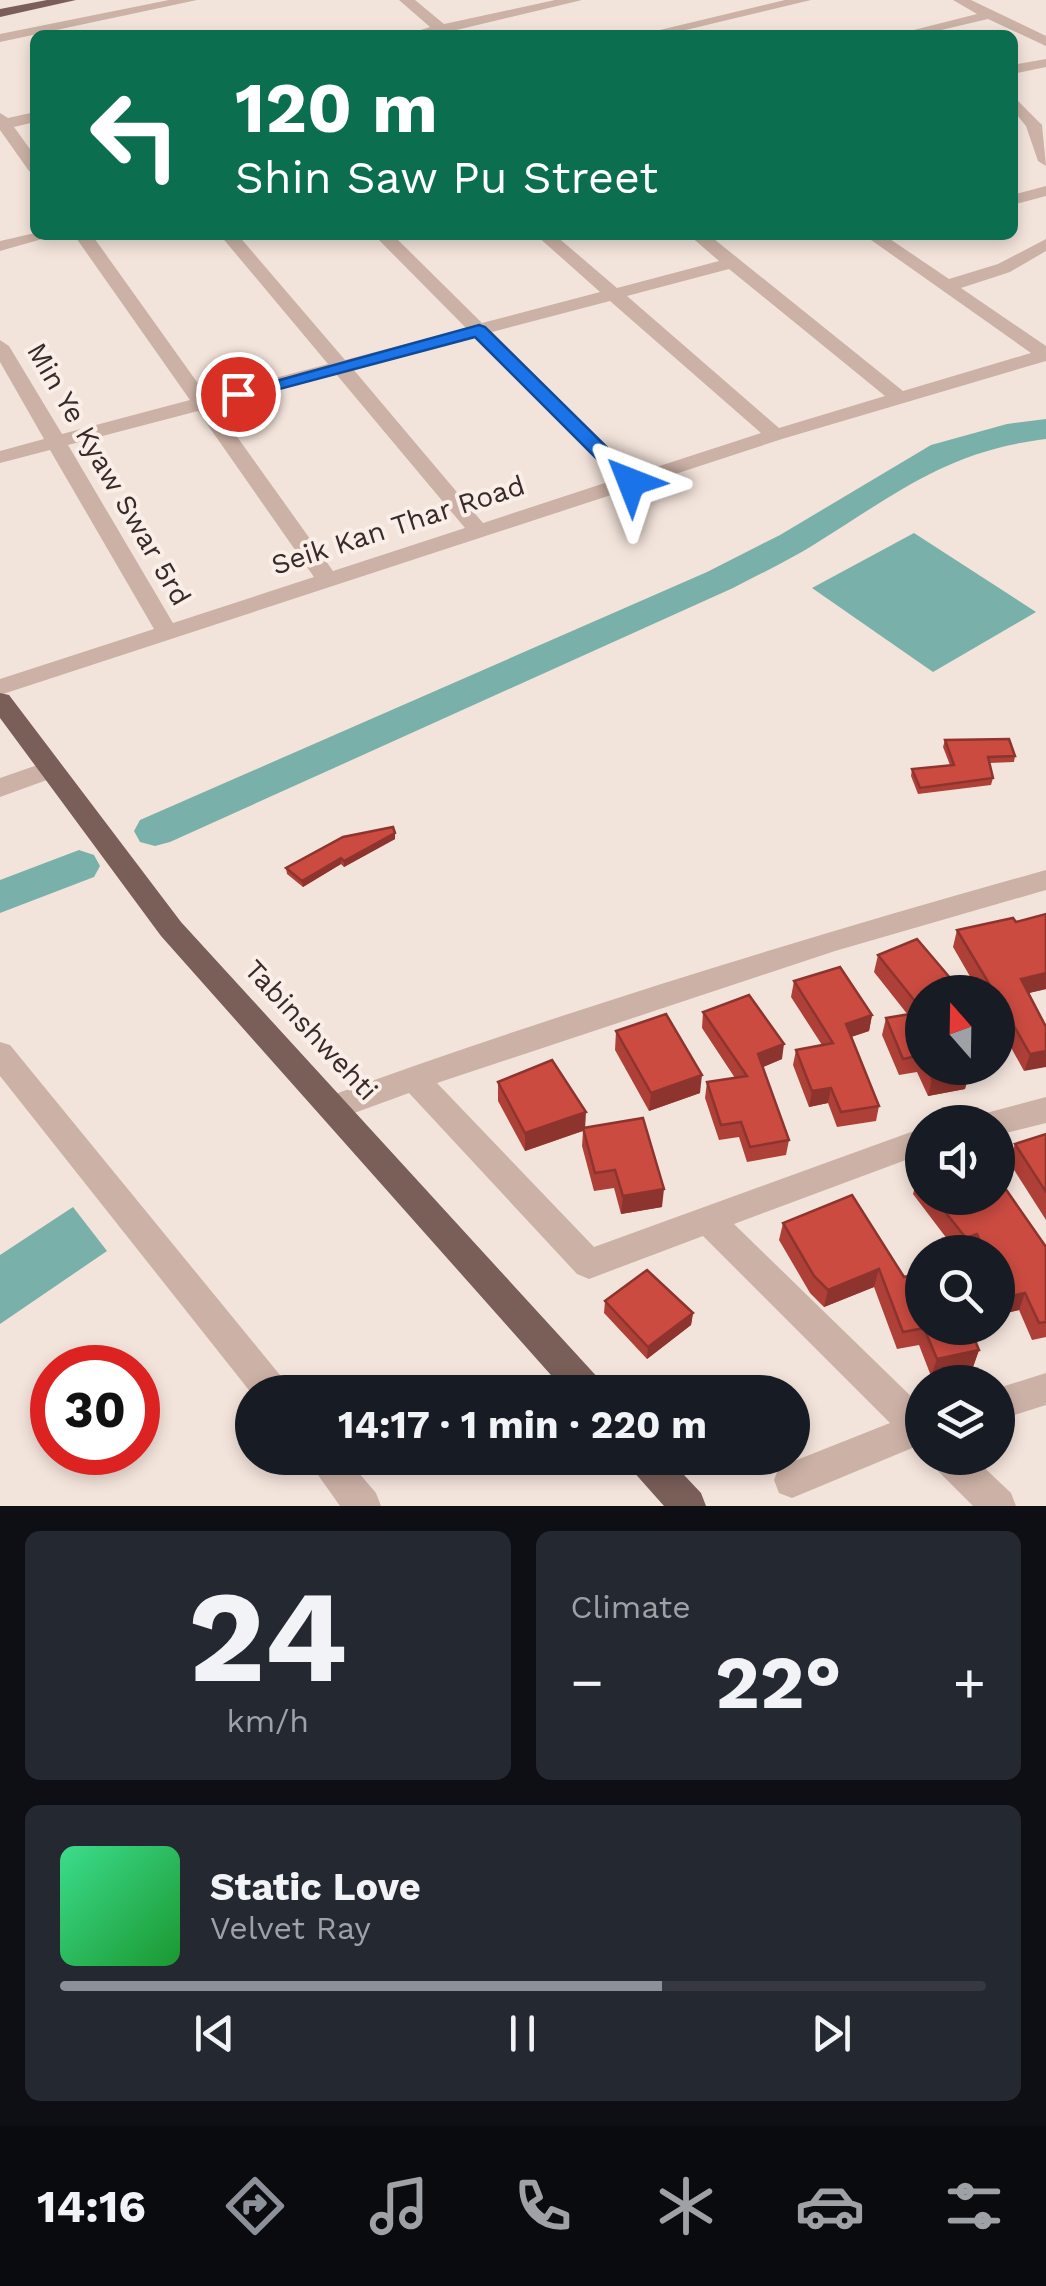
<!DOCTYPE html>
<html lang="en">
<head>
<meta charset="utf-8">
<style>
  :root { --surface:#171b24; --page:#242831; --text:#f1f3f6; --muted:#9ea1a6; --line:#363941; --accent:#8c9099 }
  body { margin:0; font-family:"Work Sans",sans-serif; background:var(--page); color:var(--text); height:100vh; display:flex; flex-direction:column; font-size:38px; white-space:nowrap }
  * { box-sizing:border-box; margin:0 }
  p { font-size:32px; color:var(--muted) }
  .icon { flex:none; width:55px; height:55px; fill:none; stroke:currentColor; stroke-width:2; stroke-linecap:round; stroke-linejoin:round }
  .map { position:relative; height:1506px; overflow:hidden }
  .details { display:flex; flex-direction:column; gap:25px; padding:25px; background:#0d0f14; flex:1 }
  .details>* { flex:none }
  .guide { position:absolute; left:30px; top:30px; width:988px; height:210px; border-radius:15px; box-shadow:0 5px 15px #0003; background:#0b6e4f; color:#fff; overflow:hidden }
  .needle { width:65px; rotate:340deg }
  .tools { position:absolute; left:905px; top:975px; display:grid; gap:20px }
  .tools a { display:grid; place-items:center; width:110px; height:110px; border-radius:50%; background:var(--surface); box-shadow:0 5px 15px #0003; font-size:50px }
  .speed { position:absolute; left:30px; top:1345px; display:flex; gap:20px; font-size:50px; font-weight:700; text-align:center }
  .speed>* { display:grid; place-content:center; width:130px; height:130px; border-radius:50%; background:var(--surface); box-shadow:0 5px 15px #0003; line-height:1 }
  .speed .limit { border:15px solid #d22; background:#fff; color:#111 }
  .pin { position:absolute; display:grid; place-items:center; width:85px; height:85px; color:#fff; margin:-42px; border:5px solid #fff; border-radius:50%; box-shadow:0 2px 10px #0007 }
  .me { position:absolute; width:110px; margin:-55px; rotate:315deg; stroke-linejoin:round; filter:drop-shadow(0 0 8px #0008) }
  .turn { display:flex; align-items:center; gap:35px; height:210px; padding:0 40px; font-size:45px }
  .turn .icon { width:130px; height:130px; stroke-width:2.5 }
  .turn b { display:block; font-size:70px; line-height:85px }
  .big { font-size:75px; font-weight:700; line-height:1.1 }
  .details .widget { flex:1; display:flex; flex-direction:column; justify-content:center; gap:15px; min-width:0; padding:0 35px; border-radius:15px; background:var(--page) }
  .details .dial { align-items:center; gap:0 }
  .dial b { font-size:130px; line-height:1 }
  .song { display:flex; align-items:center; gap:30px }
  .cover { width:120px; height:120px; border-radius:15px; background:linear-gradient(135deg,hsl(150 70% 55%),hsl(130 70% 35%)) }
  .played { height:10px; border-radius:5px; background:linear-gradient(90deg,var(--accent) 65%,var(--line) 65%) }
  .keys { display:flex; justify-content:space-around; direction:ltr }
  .heat { display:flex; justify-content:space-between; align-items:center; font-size:55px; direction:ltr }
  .details .tiles { flex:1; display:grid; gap:25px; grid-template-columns:1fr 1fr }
  .widget:last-child { grid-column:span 2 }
  .trip { position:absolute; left:235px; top:1375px; width:575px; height:100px; border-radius:50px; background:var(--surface); box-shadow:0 5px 15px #0003; font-weight:700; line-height:100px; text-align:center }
  .tab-bar { display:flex; height:160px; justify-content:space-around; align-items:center; background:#090b0e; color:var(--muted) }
  .tab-bar .icon { width:70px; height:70px }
  .tab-bar .active { color:var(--accent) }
  .tab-bar b { font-size:45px; color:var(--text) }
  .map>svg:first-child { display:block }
</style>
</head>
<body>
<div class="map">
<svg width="1046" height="1506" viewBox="0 0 1046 1506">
  <rect width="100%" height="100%" fill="#f3e4db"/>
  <g fill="#79b1aa">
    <path d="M914,533L1036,612L933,672L812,588Z"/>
    <path d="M73,1207L107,1251L0,1324V1255Z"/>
  </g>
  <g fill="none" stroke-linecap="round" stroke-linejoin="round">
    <g fill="#79b1aa" fill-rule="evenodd">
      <path d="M1046,419V439C947,451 897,493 815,544C789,560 760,574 733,588L170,842L155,846L140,842L134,831L140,820L707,572L780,535L931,445L1007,424Z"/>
      <path d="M79,850L94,855L100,866L94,877L0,913V880Z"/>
    </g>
    <g fill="#ccb1a6" fill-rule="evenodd">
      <path d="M169,0H197L0,42V34Z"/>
      <path d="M399,0H415L444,24L555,0H582L452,31L456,35H405L430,27Z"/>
      <path d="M785,0H811L665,35H639Z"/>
      <path d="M953,0H971L1046,36V46L988,19L920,35H894L977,14Z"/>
      <path d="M1046,59V67L1012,74V65Z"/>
      <path d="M1012,95L1042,125L1046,166L1038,161L1026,126L1012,109Z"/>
      <path d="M35,112V122L14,127L35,156V173L29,171L0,130V113L8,118Z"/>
      <path d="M1046,186V196L1012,205V195Z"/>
      <path d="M35,233L56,235L0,251V241Z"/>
      <path d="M74,235H92L207,396L328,364L220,235H238L345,360L466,328L374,235H393L482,323L600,292L536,235H555L617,288L719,261L689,235H709L903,391L1031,353L864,235H884L949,279L998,264L1046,239V251L1010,272L961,288L1046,346V361L782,439L0,695V679L154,629L50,450L0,463V451L44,439L0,362V340L9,346L62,434L190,400ZM729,269L885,396L779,428L627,296ZM610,301L761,433L635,474L492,332ZM475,337L617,479L483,523L353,369ZM336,374L465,528L333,571L215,406ZM198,411L314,577L173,623L68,445Z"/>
      <path d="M49,761L58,764L62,770L58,776L0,797V778Z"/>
      <path d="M1046,870V890L835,951L437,1083L594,1247L922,1128V1154L734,1224L922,1407V1448L917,1446L792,1498L779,1493L774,1480L779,1467L890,1423L703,1236L589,1279L577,1274L409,1093L335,1120L324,1116L320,1107L324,1098C561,1012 803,938 1046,870Z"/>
      <path d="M0,1042L10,1045L284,1380L289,1392L252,1394L0,1076Z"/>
      <path d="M1046,1097V1123L998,1135V1122H982L986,1113Z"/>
      <path d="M1046,1373V1405L998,1420V1388Z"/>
      <path d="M306,1458H346L376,1493L381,1506H340Z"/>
      <path d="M932,1458H974L1011,1493L1016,1506H973L937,1470Z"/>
    </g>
    <g fill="#7a5e58" fill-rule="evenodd">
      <path d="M47,0H76L0,17V9Z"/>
      <path d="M0,693L9,695L181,922L600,1380L605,1392H566L161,936L0,718Z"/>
      <path d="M627,1458H668L701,1493L706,1506H664L632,1470Z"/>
    </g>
  </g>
  <g fill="#af4038">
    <path d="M945,740L1015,756L1014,762L989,763L993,778L991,785L918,794L911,776L912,769L950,765L943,747Z"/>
    <path d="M395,833V839L344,867L341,864L303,887L287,874L286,868Z"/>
    <path d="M1046,914V989L1029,993L1046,1027L1024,1071L998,1024V992H979L953,947L957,930L1016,922Z"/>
    <path d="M878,955L922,992V1068H968L965,1089L928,1096L917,1072L899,1075L882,1035L886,1018L908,1015L874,972Z"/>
    <path d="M794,981L872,1015L869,1031L851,1037L879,1106L876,1121L837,1127L828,1103L809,1107L793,1065L796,1050L822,1045L791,997Z"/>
    <path d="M703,1012L782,1059L763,1067L789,1140L786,1155L747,1162L739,1137L719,1140L705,1098L707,1082L735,1078L702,1028Z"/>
    <path d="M616,1031L700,1093L649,1111L615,1050Z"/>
    <path d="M498,1082L585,1128L662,1207L621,1214L614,1188L594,1191L582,1146L583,1131L525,1151L498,1101Z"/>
    <path d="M1046,1134V1220L1009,1162L1015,1144Z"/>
    <path d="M922,1174V1198H998L1046,1247V1337L1032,1340L1019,1310L998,1315V1252H957L913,1194L918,1176Z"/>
    <path d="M783,1223L904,1277L979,1350L973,1367L931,1376L919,1345L897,1349L874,1287L824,1307L810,1293L779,1240Z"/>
    <path d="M605,1301L693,1313L691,1325L647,1359L604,1313Z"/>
  </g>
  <g fill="#8e342e">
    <path d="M395,833V839L344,867V861Z"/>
    <path d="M341,858V864L303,887L302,881Z"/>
    <path d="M1046,973V989L1016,996L1021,979Z"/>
    <path d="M872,1015L869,1031L842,1040L846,1024Z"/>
    <path d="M784,1044L782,1059L756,1070L758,1054Z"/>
    <path d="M1046,1051V1067L1024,1071L1030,1054Z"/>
    <path d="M970,1072L965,1089L928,1096L932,1079Z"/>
    <path d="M702,1075L700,1093L649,1111L651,1093Z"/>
    <path d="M831,1088L828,1103L809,1107L812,1091Z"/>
    <path d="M586,1112L585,1130L525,1151V1133Z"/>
    <path d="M664,1189L662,1207L621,1214L623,1196Z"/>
    <path d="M977,1234L971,1252H961L966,1238Z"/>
    <path d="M879,1269L874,1287L824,1307L828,1290Z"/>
    <path d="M1025,1293L1019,1310L998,1315L1005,1297Z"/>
    <path d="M693,1313L691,1325L647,1359L648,1347Z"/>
    <path d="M979,1350L973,1367L931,1376L937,1359Z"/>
  </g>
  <g fill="#cb4b41" stroke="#8e342e" stroke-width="2.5">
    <path d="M1009,739L1015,756L988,757L993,778L920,788L912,769L954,765L945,740Z"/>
    <path d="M393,827L395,833L344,861L341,858L302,881L286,868L343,837Z"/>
    <path d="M1046,914V973L1021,979L1046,1027V1051L1030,1054L998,998V992H994L957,930L1013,918L1016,922Z"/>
    <path d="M917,939L962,992H922V1010L878,955Z"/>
    <path d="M840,967L872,1015L846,1024L879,1106L841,1112L831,1088L812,1091L796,1050L833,1043L794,981Z"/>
    <path d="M749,995L784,1044L758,1054L789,1140L750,1147L741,1122L721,1125L707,1082L747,1076L703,1012Z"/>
    <path d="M922,1012V1057V1055L903,1059L886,1018Z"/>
    <path d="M666,1014L702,1075L651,1093L616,1031Z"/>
    <path d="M552,1060L586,1112L525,1133L498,1082Z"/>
    <path d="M927,1068H968L970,1072L932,1079Z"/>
    <path d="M643,1118L664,1189L623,1196L615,1170L595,1173L583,1128Z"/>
    <path d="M1046,1134V1192L1015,1144Z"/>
    <path d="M998,1178L1046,1247V1322L1039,1323L1025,1293L1005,1297L998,1281V1252H985L977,1234L966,1238L934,1198H998Z"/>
    <path d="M852,1195L904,1277L922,1273V1328H970L979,1350L937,1359L924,1328L903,1332L879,1269L828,1290L814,1276L783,1223Z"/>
    <path d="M647,1270L693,1313L648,1347L605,1301Z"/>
  </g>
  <path fill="#1a73e8" stroke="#114b97" stroke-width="2.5" d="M479,325L485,327L638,478V486H624L475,337L238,400L229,394Z"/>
  <g text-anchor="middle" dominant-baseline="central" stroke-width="8" stroke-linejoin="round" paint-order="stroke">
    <g font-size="28" fill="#382a28" stroke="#faefe8">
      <text transform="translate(109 474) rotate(60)">Min Ye Kyaw Swar 5rd</text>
      <text transform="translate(398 525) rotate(-18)">Seik Kan Thar Road</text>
      <text transform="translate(311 1030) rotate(47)">Tabinshwehti</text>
    </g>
  </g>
</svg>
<div class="tools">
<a><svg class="needle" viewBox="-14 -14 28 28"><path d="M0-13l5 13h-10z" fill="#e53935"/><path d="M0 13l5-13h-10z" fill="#9ea1a6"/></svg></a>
<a><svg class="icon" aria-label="sound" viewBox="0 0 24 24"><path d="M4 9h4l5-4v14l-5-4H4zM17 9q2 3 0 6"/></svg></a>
<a><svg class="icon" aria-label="search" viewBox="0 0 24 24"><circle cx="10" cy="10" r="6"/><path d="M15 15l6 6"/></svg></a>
<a><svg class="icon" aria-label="layers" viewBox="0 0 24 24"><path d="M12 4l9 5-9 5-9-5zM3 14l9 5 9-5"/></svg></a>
</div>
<div class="speed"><div class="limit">30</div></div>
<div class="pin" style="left:238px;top:394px;background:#d93025"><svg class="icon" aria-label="arrive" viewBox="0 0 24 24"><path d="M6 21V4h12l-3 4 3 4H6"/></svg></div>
<svg class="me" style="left:631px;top:482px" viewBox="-20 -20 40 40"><path d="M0-17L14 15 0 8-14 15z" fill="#1a73e8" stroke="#fff" stroke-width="4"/></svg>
<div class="trip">14:17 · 1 min · 220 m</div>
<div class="guide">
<div class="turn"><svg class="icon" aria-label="left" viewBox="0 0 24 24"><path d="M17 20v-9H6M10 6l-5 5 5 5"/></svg><div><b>120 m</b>Shin Saw Pu Street</div></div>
</div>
</div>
<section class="details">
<div class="tiles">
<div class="widget dial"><b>24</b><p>km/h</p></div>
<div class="widget"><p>Climate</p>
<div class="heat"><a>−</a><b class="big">22°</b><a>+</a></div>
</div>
<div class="widget">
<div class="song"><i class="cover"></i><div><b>Static Love</b><p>Velvet Ray</p></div></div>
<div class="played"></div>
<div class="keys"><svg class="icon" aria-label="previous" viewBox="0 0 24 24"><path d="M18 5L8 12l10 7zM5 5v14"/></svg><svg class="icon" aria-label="pause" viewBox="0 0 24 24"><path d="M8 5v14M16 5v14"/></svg><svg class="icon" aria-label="next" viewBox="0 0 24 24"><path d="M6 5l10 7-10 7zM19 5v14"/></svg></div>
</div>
</div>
</section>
<nav class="tab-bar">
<b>14:16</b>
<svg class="icon active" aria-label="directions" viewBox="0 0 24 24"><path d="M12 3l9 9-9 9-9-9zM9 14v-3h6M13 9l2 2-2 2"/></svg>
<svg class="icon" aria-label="music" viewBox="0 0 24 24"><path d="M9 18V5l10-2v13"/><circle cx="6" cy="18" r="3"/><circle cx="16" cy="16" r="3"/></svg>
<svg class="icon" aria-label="phone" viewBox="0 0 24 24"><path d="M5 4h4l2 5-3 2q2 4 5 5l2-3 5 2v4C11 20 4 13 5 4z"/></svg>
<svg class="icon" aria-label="climate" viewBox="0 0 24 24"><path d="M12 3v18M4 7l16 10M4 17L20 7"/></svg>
<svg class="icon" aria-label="car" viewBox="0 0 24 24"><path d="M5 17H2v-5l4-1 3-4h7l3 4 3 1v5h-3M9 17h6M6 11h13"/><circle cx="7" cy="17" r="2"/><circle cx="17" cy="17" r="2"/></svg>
<svg class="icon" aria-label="filters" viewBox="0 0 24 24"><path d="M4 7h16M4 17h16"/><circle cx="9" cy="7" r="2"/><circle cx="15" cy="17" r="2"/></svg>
</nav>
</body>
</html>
